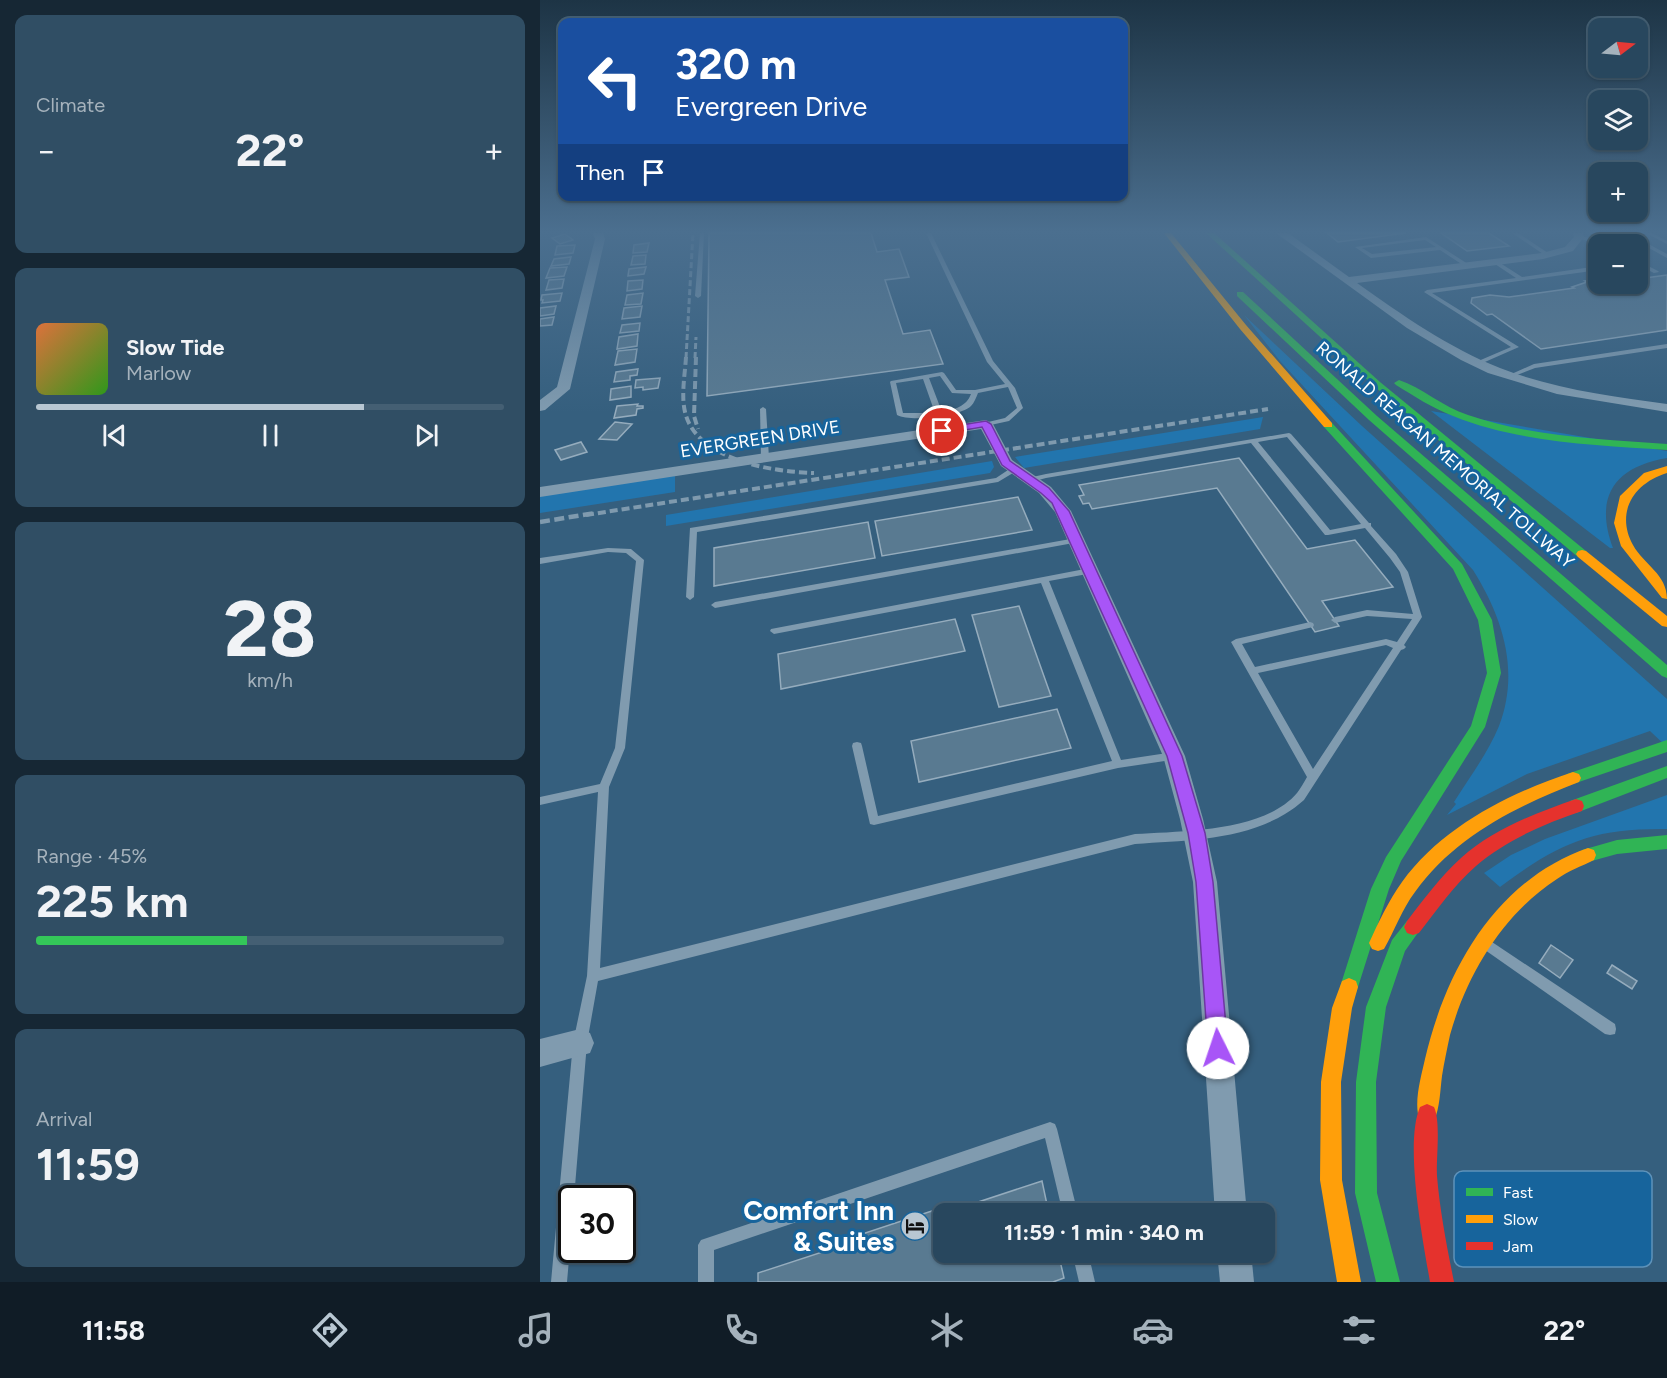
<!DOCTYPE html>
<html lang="en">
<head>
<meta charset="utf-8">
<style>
  :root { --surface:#28475e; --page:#304e64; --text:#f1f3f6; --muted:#a5b2bc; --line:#445f73; --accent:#b8c7d2 }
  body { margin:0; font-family:Figtree,sans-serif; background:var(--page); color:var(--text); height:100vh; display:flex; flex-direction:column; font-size:22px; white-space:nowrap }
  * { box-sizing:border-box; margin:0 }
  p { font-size:20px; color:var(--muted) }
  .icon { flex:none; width:33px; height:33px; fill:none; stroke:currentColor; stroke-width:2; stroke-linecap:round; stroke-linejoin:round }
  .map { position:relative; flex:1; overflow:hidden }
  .drawer { display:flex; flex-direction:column; gap:15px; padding:15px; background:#162734; width:540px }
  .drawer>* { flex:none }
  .banner { position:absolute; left:18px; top:18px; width:570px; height:183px; border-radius:12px; box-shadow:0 2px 4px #0004,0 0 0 2px var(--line); background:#1a4fa0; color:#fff; overflow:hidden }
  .needle { width:39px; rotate:74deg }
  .tools { position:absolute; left:1048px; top:18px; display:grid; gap:12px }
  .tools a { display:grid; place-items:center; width:60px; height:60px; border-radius:12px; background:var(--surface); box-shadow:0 2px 4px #0004,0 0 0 2px var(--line); font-size:30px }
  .speed { position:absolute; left:18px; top:1185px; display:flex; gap:12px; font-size:30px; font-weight:700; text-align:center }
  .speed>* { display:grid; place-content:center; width:78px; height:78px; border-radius:50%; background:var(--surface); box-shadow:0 2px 4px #0004,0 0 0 2px var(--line); line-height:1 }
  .speed .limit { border:3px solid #111; border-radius:9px; background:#fff; color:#111 }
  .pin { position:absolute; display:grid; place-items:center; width:51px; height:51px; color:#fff; margin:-26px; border:3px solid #fff; border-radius:50%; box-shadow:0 2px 6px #0007 }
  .me { position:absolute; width:66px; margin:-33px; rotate:356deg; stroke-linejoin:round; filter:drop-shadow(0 0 4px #0008) }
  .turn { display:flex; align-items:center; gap:21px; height:126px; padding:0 18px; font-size:27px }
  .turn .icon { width:78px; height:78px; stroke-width:2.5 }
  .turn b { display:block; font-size:42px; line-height:51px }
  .then { display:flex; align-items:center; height:57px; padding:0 18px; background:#0003; gap:12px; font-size:22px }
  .big { font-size:45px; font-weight:700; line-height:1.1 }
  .drawer .tile { flex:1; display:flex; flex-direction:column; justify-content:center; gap:9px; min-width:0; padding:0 21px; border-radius:12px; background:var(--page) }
  .drawer .dial { align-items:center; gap:0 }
  .dial b { font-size:78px; line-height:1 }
  .song { display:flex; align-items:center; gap:18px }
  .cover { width:72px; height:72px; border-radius:9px; background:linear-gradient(135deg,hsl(20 70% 55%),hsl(110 70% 35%)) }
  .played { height:6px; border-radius:3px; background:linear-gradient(90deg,var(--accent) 70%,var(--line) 70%) }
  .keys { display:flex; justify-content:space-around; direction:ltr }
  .heat { display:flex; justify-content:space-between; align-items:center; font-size:33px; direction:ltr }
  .charge { height:9px; border-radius:4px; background:linear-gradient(90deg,#34c759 45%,var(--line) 0) }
  .trip { position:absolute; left:393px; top:1203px; width:342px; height:60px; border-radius:12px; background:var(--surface); box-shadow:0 2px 4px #0004,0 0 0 2px var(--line); font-weight:700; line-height:60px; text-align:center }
  .menu { display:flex; height:96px; justify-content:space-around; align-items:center; background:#101c26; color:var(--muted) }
  .menu .icon { width:42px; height:42px }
  .menu .current { color:var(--accent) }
  .menu b { font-size:27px; color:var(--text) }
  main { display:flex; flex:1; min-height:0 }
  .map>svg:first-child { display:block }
</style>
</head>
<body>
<main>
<section class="drawer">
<div class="tile"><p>Climate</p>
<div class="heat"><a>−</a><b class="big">22°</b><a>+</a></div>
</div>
<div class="tile">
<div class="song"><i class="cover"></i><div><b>Slow Tide</b><p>Marlow</p></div></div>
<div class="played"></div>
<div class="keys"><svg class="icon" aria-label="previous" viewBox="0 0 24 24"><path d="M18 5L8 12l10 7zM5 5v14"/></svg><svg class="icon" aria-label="pause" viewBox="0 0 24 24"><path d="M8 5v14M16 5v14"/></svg><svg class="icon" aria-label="next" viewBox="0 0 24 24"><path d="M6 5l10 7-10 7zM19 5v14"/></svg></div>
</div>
<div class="tile dial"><b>28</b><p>km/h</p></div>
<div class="tile"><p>Range · 45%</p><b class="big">225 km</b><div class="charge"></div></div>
<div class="tile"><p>Arrival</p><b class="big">11:59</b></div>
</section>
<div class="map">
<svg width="1127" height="1282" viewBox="0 0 1127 1282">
  <rect width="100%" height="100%" fill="#355f7e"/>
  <g fill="#2275ae">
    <path d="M704,315L822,426L1127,699V747L1110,731L987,774L907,815L916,804L914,802C929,778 948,753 959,726C980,671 963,618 933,570L740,361Z"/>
    <path d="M891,411L1127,451V458C1074,467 1054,497 1073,548H1070Z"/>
    <path d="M723,417L720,429L484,468L475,457Z"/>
    <path d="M452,461L454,467L450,473L126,526V515Z"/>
    <path d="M135,475V492L0,513V496Z"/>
    <path d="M1127,795V829C1052,828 1019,843 960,887L944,873L971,855L1005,839Z"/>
  </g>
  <g fill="#597a91" stroke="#95acbd" stroke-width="1.5">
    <path d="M169,233H331L337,252L359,249L369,277L345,280L363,334L390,330L403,364L167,396Z"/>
    <path d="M787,233H866L798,242Z"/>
    <path d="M901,233H949L969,246L927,251Z"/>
    <path d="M25,234L33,240L20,244L12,238Z"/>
    <path d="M109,243L107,252L93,253L94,245Z"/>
    <path d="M35,245L33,253L15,255L17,246Z"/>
    <path d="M106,255L105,264L91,265L93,256Z"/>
    <path d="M31,257L29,264L11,266L14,259Z"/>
    <path d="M27,267L24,276L6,278L10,268Z"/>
    <path d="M106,267L104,274L88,276L89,269Z"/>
    <path d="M1127,275V330L1001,349L952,314L947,315L931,303L932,298L950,295L969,297L1034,288L1032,287L1047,282L1045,281L1059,279V284H1098V279Z"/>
    <path d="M24,279L22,288L6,290L9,280Z"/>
    <path d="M103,280L102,289L87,291L88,281Z"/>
    <path d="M22,293L20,301L2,303L3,300H1L2,295Z"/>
    <path d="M103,293L101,304L85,305L87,295Z"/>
    <path d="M16,306L14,314L0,316V308Z"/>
    <path d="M102,306L100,317L82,319L84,308Z"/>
    <path d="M14,317L12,325L0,326V319Z"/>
    <path d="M100,323L99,331L80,333L82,325Z"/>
    <path d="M98,334L97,346L77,349L79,337Z"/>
    <path d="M97,349L95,362L75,365L78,351Z"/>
    <path d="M98,369L97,375L90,376V380L74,382L76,372Z"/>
    <path d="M120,378L118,388L103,390V387L95,388L96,380Z"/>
    <path d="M91,386V397L70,400L71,389Z"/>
    <path d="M98,404L97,406H103V408L97,409L96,415L74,418L77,406Z"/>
    <path d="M75,422L92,424L77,440L59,439Z"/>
    <path d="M41,442L47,452L21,460L15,450Z"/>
    <path d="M699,458L767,549L815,540L853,587L782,601L799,626L775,632L677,488L552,509L549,503L543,504L539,496L544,495L539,485Z"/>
    <path d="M478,497L492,530L342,556L335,521Z"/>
    <path d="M328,522L335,558L174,586V548Z"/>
    <path d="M479,606L511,696L459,707L432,615Z"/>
    <path d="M415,619L425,651L241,689L238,654Z"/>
    <path d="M517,709L531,748L379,782L371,741Z"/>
    <path d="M1011,945L1033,960L1020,978L999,963Z"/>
    <path d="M1072,965L1097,981L1092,989L1067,973Z"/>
    <path d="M502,1181L509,1214H404V1252H518L524,1278L513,1282H218V1273L307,1244V1239L419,1202L420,1208Z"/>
  </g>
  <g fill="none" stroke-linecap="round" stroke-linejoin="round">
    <g fill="#809baf" fill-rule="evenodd">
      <path d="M160,233H164L161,296L158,298L155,296Z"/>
      <path d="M386,233H391L453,361L475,388L483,408L469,421L446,426L443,424L444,423L465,418L477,408L468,387L438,393C436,398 434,403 431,406C419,417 370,422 357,415L350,382L351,381L402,372L404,373L416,390H435L465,384L447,362ZM400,376L412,393L431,394C426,407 415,409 402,412L389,378ZM383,379L395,413H363L356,383Z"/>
      <path d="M972,233H978L1011,255L1006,256Z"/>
      <path d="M1082,233H1088L1127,254V258Z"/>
      <path d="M1106,233H1112L1127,241V244Z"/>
      <path d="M1039,236L1057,239L1065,244C1060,245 1045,240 1037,238V237Z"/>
      <path d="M886,237L931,266L926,267L900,250L831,258L815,247ZM885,240L896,247L832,254L822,248Z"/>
      <path d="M957,261L982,277L1059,266V270L892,293L979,347L938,365L936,364V362L971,347L884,292L887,290L976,278L955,264L954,263Z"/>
      <path d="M1098,261L1118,271L1119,272L1114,273L1098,265Z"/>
      <path d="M1127,344V348L995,368L972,377L967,376L994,364Z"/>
      <path d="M223,407L226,409L229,458L225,460L221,458L220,409Z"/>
      <path d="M749,433L751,434L829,523H831V526L856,554L868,572L882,617L864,645L866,647L864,649L861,650L764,800C758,805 752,810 745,814C700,841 645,840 595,844L58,981L47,1043L34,1198H32V1225L27,1282H11L33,1043L47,976L58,792L0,805V797L60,784L75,748L96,561L86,553L68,552L0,564V558L68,548L91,549L104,560L85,748L69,787L60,968L595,834C642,831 724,832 757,793C761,788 764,782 767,777L691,642L696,639L770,622L773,623L774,625L773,627L702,644L715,667L846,639L857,642L872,619L827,616L795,623L791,620L795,617L827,610L873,614L860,572L850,558L825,528L788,535H785L711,443L506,478L491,482L487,480L488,478L506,474ZM747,437L821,524L790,530L718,442ZM846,645L853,648L773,769L718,673Z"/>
      <path d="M471,468H474L478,470L458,482L157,532L154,597L150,600L146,597L150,528L456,478Z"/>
      <path d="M536,538L540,540L539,542L175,608L171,605L175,602Z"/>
      <path d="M550,568L554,571L553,573L509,581L581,760L634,752L638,753L639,756L638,759L578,768L334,825L330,824L312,746L313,743L317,742L321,743L322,746L338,816L572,761L501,583L234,634L230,631L231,629Z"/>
      <path d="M949,940L1075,1024L1076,1029L1075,1034L1070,1035L1065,1034L945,950L943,946L945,942Z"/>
      <path d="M510,1122L515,1124L517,1129L538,1214H523L505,1138L174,1250V1282H158V1245L161,1240Z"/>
      <path d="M532,1252H548L555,1282H539Z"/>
    </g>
    <g fill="#809baf" fill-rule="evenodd">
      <path d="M53,233H63L65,239L30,389L5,410L0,411V400L17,387L55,239Z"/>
      <path d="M736,233H748L809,277L1002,253L1025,247L1034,237L1033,233H1043L1044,237L1033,251L1003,259L817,283C862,315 909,348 960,368C1014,389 1071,396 1127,404V412L1017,394L948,373L921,360L867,328Z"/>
      <path d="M446,420L453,424L472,460L511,487L531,511L645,756L663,819L677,882L707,1214H675L653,882L640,819L623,756L515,512L499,493L461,466L441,429L0,497V487Z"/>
      <path d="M40,1029L50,1033L54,1043L50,1053L0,1067V1039Z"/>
      <path d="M677,1252H711L714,1282H680Z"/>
    </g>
    <g fill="#30b455" fill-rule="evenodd">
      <path d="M666,233H674L840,382L1046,551L1048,554L1046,557H1038L834,386Z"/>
      <path d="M697,292H703L837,416L1127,665V678L1122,676L829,420L697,296Z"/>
      <path d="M859,380C881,387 903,407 928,415C992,437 1060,439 1127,444V450C1056,445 980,443 913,416C892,408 874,396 856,385L854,383Z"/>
      <path d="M788,422L792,423L922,564L952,620L961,673L945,727L861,861L849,889L818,987L816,993L809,996L802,993L800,987L831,889L846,857L931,726L947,673L938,620L913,569L784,427V423Z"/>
      <path d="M1127,740V752L1033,784L1027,782L1025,778L1027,774Z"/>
      <path d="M1127,766V778L1036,813L1030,811L1028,806L1030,801Z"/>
      <path d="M1127,835V849L1077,854L1048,862L1042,860L1040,855L1042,850L1077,840Z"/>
      <path d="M873,919L879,921L882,927L865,951L846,1007L836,1082L837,1193L860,1282H836L815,1193L816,1082L826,1007L852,940L867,921Z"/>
    </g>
    <g fill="#ff9f0a" fill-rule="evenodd">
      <path d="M624,233H631L706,325L792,423V427H784L700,329Z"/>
      <path d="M1127,466V473C1094,483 1075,512 1093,545C1104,565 1127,574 1127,599L1122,598L1081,546L1074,523L1080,496L1104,473Z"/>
      <path d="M1042,550L1046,551L1127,616V627L1122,626L1038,557L1036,554L1038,551Z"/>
      <path d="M1033,772L1039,774L1041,778L1039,782C977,806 915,836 875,892C862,909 855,930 844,949L838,951L832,949L829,943C838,923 849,900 862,882C902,827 969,793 1033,772Z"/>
      <path d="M1048,848L1054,850L1056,855L1054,860C1042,866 1028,871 1017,879C963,914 927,974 910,1035C907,1049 904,1063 902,1076C900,1091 900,1107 894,1121L887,1124L880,1121C873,1104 881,1077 885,1059C906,969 956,880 1048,848Z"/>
      <path d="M809,978L816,981L818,987L812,1008L801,1082L802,1180L821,1282H797L780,1180L781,1082L792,1008L802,981Z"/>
    </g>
    <g fill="#e5322d" fill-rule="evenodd">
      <path d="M1036,799L1042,801L1044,806L1042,811C1004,824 966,840 936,866C914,885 897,910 879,933L873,935L867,933L864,927L867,921C884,899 900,877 921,858C953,829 996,813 1036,799Z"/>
      <path d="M887,1104L894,1107C901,1122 896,1158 897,1176C900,1212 907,1247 914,1282H890C883,1241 864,1144 880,1107Z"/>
    </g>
    <g stroke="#7f9aae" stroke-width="3" stroke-dasharray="6 3" stroke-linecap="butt">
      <path d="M146,358L153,233"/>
      <path d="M155,358L156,337"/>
    </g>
    <g stroke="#7f9aae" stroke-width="4" stroke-dasharray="8 4" stroke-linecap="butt">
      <path d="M146,357C145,374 141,395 145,412C156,460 233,472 274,473"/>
      <path d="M156,357L154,416L158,429"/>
      <path d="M46,515L728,409"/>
    </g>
    <path stroke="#7f9aae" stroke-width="4.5" stroke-dasharray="10 4.5" stroke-linecap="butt" d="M0,522L55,513"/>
  </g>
  <linearGradient id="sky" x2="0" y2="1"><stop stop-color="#1d3445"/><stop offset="0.56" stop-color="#4b6f8f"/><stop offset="1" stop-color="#4b6f8f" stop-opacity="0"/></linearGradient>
  <rect width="1127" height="413" fill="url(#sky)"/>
  <path fill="#a855f7" stroke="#6d37a1" stroke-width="1.5" d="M446,421L451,424L470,461L509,488L529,511L642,756L665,833L673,882L688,1048L686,1055L678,1058L671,1055L668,1048L656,882L648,833L627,756L512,503L501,493L462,465L442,427L402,434L396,431L402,428Z"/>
  <defs>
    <g id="hotel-disc" transform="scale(1.5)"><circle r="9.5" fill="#b8c7d2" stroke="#17649c"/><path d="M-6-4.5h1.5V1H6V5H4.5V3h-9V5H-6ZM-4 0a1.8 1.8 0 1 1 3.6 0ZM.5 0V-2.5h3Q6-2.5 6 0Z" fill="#111"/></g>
  </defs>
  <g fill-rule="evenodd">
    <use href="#hotel-disc" x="375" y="1226"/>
  </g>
  <g text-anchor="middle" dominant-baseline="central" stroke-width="6" stroke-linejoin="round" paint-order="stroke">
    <g font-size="18" fill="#fff" stroke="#17649c">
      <text transform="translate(220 439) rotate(-9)">EVERGREEN DRIVE</text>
      <text transform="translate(905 455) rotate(41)">RONALD REAGAN MEMORIAL TOLLWAY</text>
    </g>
    <g font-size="27" font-weight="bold" fill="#fff" stroke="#17649c" text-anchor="end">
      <text x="354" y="1210">Comfort Inn<tspan x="354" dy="31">&amp; Suites</tspan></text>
    </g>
  </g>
  <rect x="914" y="1171" width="198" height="96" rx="9" fill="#17649c" stroke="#5d92ba" stroke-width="1.5"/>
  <rect x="926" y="1188" width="27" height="8" fill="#30b455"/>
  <rect x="926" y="1215" width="27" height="8" fill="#ff9f0a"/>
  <rect x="926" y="1242" width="27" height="8" fill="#e5322d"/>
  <g font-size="16" fill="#fff">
    <text x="963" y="1198">Fast</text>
    <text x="963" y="1225">Slow</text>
    <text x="963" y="1252">Jam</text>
  </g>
</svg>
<div class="tools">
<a><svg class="needle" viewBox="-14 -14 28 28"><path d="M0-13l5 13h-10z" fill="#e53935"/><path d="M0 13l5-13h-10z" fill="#a5b2bc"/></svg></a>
<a><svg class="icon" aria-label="layers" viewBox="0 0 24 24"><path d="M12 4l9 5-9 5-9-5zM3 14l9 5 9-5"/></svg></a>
<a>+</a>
<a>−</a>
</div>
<div class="speed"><div class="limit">30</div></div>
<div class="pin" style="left:402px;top:431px;background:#d93025"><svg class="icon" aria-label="arrive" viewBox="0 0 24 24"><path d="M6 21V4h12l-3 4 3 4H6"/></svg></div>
<svg class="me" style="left:678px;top:1048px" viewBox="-20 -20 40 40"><circle r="19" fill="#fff"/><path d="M0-13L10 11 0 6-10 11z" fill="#a855f7"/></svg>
<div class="trip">11:59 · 1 min · 340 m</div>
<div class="banner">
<div class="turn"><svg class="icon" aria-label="left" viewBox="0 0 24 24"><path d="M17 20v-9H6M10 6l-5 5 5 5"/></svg><div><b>320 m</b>Evergreen Drive</div></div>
<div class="then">Then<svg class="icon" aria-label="arrive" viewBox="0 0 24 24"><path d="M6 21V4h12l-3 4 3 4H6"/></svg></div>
</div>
</div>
</main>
<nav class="menu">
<b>11:58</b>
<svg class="icon current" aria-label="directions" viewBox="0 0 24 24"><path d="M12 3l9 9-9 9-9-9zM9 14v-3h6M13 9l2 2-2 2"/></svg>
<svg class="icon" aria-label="music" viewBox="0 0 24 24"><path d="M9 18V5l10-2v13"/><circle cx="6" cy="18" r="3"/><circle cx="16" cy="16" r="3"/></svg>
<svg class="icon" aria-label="phone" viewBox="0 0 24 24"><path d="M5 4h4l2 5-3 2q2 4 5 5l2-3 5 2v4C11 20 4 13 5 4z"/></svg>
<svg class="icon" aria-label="climate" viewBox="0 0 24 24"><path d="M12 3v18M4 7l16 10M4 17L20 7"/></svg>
<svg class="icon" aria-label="car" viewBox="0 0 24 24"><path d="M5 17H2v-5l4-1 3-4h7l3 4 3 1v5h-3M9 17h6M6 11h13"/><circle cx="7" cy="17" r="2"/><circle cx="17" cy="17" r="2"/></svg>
<svg class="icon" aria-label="filters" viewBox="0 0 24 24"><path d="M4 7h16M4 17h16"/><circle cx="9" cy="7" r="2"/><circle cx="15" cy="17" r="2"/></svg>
<b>22°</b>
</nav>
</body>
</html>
